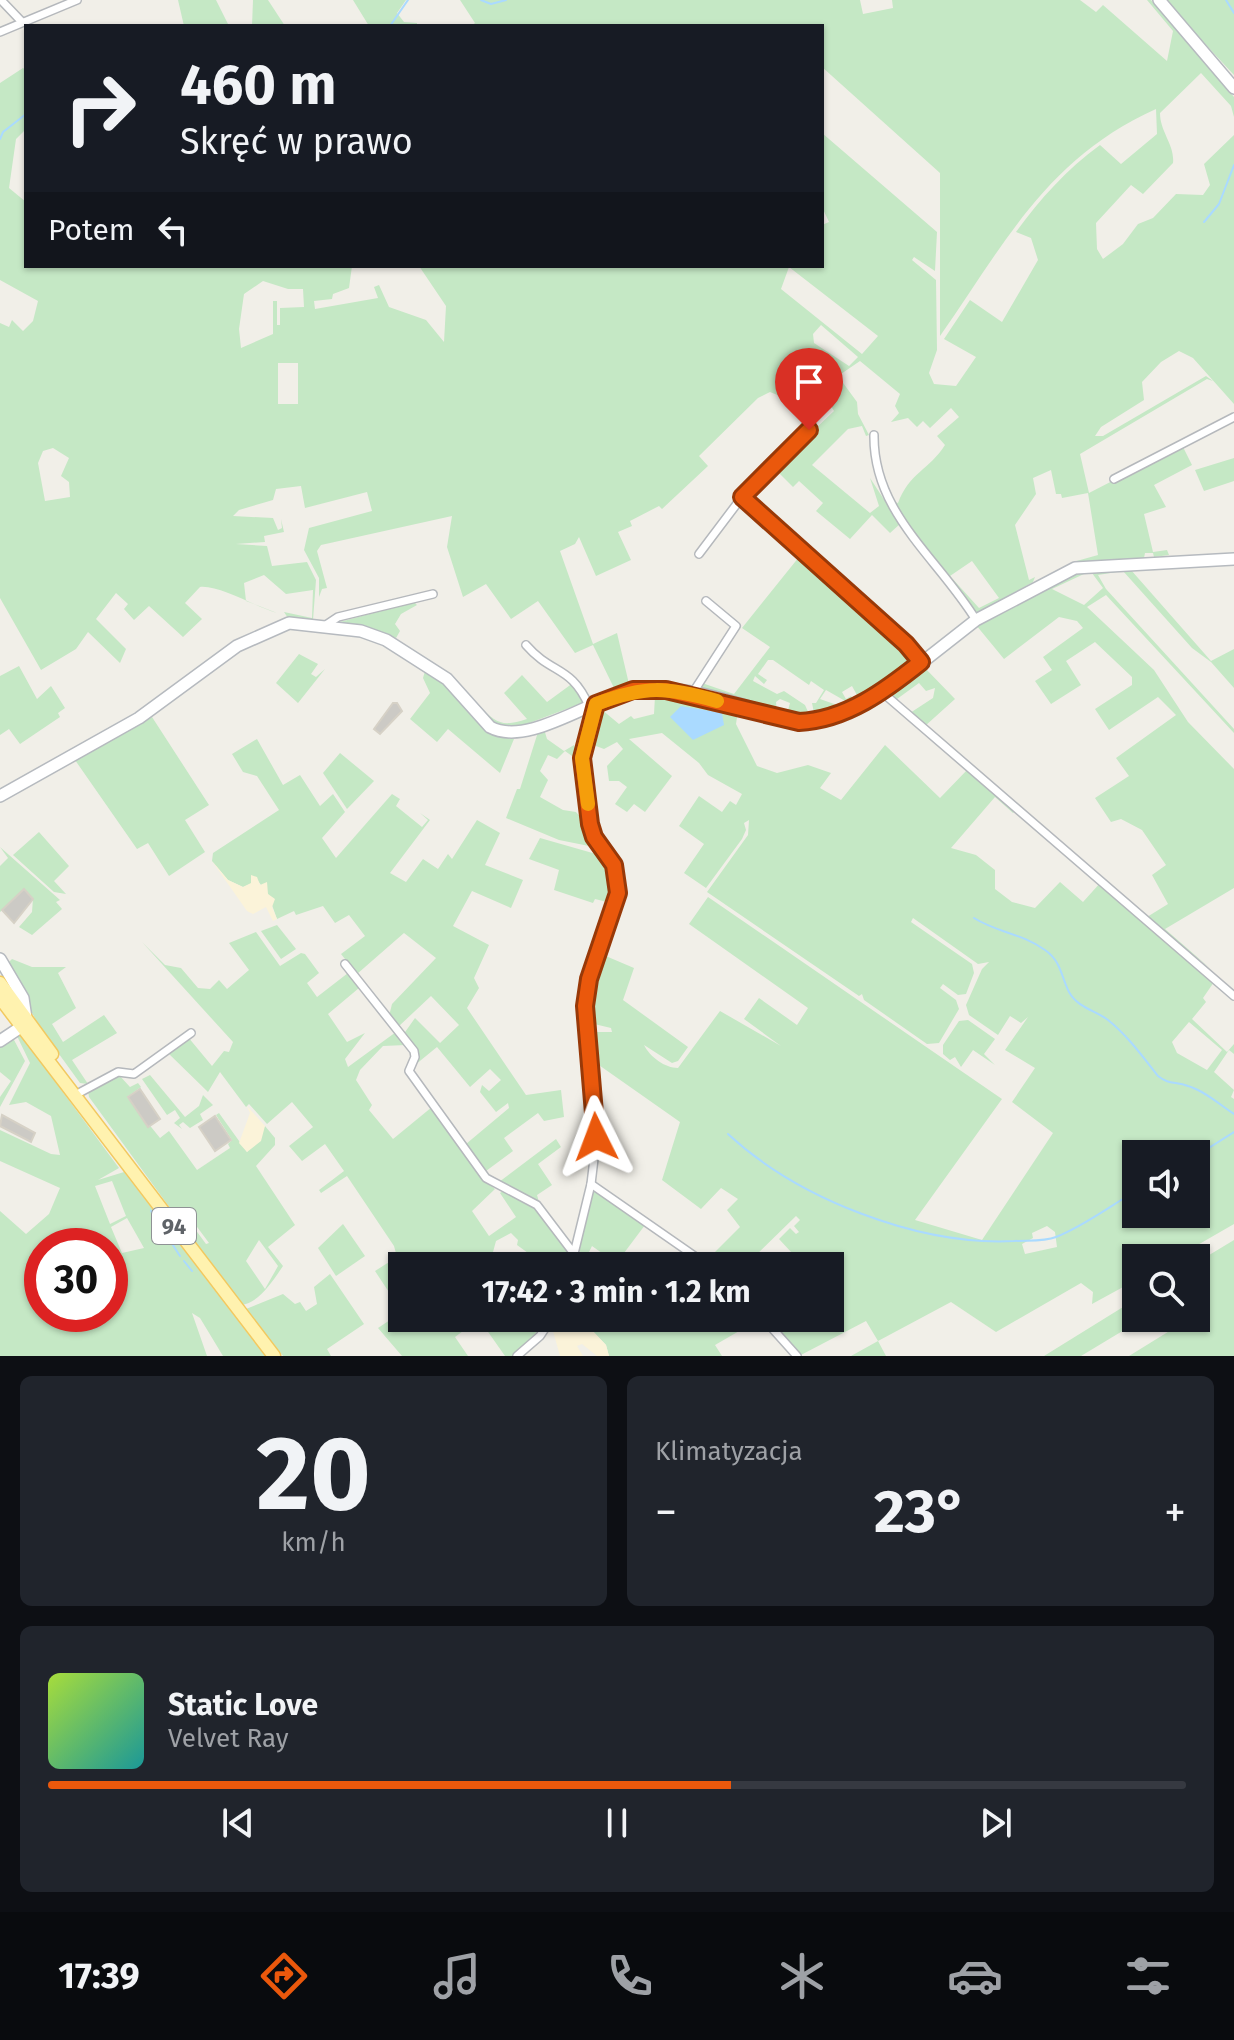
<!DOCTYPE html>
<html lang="pl">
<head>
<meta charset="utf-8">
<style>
  :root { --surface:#171b24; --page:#20242c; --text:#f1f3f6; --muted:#9ea1a6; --line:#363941; --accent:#ea580c }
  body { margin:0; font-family:"Fira Sans",sans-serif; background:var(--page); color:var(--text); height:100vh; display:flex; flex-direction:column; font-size:30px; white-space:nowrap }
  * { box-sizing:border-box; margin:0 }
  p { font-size:26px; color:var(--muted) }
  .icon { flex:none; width:44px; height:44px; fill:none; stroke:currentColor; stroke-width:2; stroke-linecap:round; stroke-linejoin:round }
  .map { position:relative; height:1356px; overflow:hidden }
  .side { display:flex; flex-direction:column; gap:20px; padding:20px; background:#0d0f14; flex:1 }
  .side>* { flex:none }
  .banner { position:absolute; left:24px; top:24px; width:800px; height:244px; border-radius:0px; box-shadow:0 2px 6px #0004; background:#171b24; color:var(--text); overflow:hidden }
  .tools { position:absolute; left:1122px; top:1140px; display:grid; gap:16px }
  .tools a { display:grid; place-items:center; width:88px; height:88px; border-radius:0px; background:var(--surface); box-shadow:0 2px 6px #0004; font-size:40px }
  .speed { position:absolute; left:24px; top:1228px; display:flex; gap:16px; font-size:40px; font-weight:700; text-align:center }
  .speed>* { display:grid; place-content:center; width:104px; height:104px; border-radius:50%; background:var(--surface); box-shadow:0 2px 6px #0004; line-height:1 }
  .speed .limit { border:12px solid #d22; background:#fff; color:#111 }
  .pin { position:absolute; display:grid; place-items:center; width:68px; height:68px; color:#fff; margin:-82px -34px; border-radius:50% 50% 50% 0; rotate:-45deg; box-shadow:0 0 8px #0007 }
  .pin .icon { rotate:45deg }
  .me { position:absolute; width:88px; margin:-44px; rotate:357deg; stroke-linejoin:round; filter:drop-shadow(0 0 6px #0008) }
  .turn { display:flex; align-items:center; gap:28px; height:168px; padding:0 24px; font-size:36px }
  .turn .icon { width:104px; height:104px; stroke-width:2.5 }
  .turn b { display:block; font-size:56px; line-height:68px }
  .then { display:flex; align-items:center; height:76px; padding:0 24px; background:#0003; gap:16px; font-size:30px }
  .big { font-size:60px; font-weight:700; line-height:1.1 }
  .side .card { flex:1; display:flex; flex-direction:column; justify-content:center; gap:12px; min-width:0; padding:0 28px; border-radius:12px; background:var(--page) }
  .side .dial { align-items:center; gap:0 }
  .dial b { font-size:104px; line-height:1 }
  .song { display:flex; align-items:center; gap:24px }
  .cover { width:96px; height:96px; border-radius:12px; background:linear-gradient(135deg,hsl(80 70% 55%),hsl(180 70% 35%)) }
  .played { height:8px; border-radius:4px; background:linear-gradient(90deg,var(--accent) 60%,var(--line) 60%) }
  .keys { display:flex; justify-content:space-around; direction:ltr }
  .heat { display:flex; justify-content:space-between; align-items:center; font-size:44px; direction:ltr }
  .side .tiles { flex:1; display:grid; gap:20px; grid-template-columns:1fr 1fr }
  .card:last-child { grid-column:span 2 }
  .trip { position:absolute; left:388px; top:1252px; width:456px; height:80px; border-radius:0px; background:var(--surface); box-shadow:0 2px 6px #0004; font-weight:700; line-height:80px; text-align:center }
  .dock { display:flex; height:128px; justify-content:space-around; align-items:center; background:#090b0e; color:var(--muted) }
  .dock .icon { width:56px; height:56px }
  .dock .selected { color:var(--accent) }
  .dock b { font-size:36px; color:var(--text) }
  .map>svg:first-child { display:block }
</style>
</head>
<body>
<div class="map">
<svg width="1234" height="1356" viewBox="0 0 1234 1356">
  <rect width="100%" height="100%" fill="#f1efe8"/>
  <g fill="#c5e8c5" fill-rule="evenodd">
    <path d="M178,0H216L229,26H184Z"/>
    <path d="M253,0H268L285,26H252Z"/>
    <path d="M353,0H406L397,13L404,22L417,23V26H369Z"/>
    <path d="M460,0H860L863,14L893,8L892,0H1080L1096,12L1103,5L1167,61L1173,31L1147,0H1151L1234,97V117L1231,106L1201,73L1160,113C1160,132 1175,145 1173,163L1143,194L1131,185L1096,223L1097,249L1103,259L1123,244L1138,224L1153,218L1176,194L1203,195L1210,185L1204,164L1234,135V404L1193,358L1179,351L1161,362L1142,382L1144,400L1101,427L1095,436H1103L1206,376L1213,381L1207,379L1080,454L1089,493L1182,445L1192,465L1154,485L1166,507L1144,514L1153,552L1167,550L1169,555L1154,557L1153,553H1145L1144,558L1073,562L1098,555L1088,493L1062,498L1061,494H1056L1051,470L1033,478L1036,494L1015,525L1029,580L1035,577L1033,582L979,613L975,611L889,501L898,503C909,473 929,470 945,445L937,436L959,417L951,408L930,428L923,421L917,427L908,418L891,422L899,413L895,406L900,394L860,361L838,376L857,402L858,414L869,435L866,436L862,426L848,429L812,465L870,513L879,506L870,478L900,524L890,533L872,515L850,539L816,511L823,503L799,481L793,487L774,468L834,411L829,403L793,392L785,398L770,392L758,398L699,456L708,466L662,509L659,506L630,521L632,526L618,532L631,560L596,576L579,537L575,544L560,551L593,644L617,633L629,684L589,700L614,688L593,645L575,653L538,601L511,619L486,584L463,597L447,547L452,516L321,545L317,551L327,588L322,589L319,597V578L304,550L309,528L372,511L367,492L305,508L301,486L276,489L273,500L239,510L233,516L273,518L278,530L282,528L281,519L284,532L264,536L265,542L236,544L267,546L272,566L307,562L316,580L313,620L288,618L284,612L312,618L313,590L286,594L264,575L244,583L246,601L277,613C254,606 219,585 200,587L185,603L202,619L183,637L149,606L134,620L124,609L128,604L116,593L96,619L126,649L120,663L88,632L76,649L41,670L0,598V323L9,327L12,320L23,331L33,321L38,301L0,280V83L23,68L26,70V129L16,139L9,188L26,202V266H352L349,288L333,294L332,299L314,301L315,309L378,298L374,287L379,285L389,307L426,320L444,342L446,306L419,266H822V225L829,222L822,207V133L937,232L935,271L914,257L912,260L936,280L937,350L929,373L934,384L956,386L976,357L944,339L970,300L1002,322L1038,260L1031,238L1016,232C1041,198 1066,170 1100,145L1121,164L1157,134L1156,109C1047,158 1005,243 940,336V173L822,67V26H471L475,23ZM789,267L878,336L862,354L781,289ZM263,281L288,289H303L304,307L280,308V325H277V301H273V334L241,348L239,329L244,294ZM821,325L858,357L849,366L814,343L813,334ZM278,363H298V404H278ZM53,448L69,458L61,476L69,482L70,497L45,501L38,463L43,451ZM972,561L999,598L979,608L950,576Z"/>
    <path d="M1166,0H1234V75C1211,50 1188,26 1166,0Z"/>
    <path d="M1234,458V481L1204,491L1195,470Z"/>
    <path d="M799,557L904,645L915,662L876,690L858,697L852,686L842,692L846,699L851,696L853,699L847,702L826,690L820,699L837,705L814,713L812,703H816L824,690L811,681L809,685L773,660H768L758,674L767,680L764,684L755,676L753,681L777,694L784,691L805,705L809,714H787L790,703L780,699L776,702L777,712L699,690L702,683L734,694L770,647L742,628Z"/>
    <path d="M1089,569L1131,570L1211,661L1234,649V688L1211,662L1192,648L1123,571L1098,575L1106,589L1234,729V733L1106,595L1087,607L1154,670L1188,722L1234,769V888L1165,929L1211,969L1147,917L1168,904L1152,875L1166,865L1142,830L1121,819L1111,822L1095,798L1129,776L1116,758L1176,715L1158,697L1109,730L1095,709L1132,685V677L1095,642L1066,661L1081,685L1051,704L1035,681L1052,670L1043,657L1083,628L1077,621L1059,617L1004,659L976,625L1059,577L1085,570L1086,573L1052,589L1084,605L1103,588Z"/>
    <path d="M414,602L417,605L401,614L395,624L400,631L396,638L371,628L336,623Z"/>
    <path d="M299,654L318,664L311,674L316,677L325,669L298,703L276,683Z"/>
    <path d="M19,666L37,699L51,686L65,708L58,713L60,717L20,744L9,729L0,735V676Z"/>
    <path d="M923,666L955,699L925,726L910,713L933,698L935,688L926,691L919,683L897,699L903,708L891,697V691Z"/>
    <path d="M425,671C461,689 470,736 514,739L500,773L448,729L437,742L410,719L430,693L423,678Z"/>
    <path d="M522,675L547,702L573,683L585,702L516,728L496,726L473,704L479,705C496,724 503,727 527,719L504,693Z"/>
    <path d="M647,693L683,695L738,711L736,724L757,766L777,773L808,765L831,773L820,788L841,800L885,745L940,798L968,769L1016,810L1013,813L995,797L951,848L976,855L995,870V889L1012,902L1035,908L1060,882L1083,902L1101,882L1214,982L1203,998L1206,1002L1192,1019L1227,1052L1234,1044V1054L1229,1050L1214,1072L1234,1090L1231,1097L1234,1099V1224L1175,1258H1136V1280L1092,1304L1093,1292L1081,1283L996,1332L951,1302L878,1341L886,1356H851L878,1341L866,1321L799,1356L774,1326L783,1318H830V1266H804L779,1239L790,1228L796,1234L799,1232L794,1226L800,1220L796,1216L745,1266H712L707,1260L740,1227L727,1210L738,1199L721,1188L701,1209L662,1180L680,1122L596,1063L592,1032H612L611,1028L590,1023C584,1001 592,975 601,954L634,968L623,1000L688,1047L678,1061L672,1063L644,1045C650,1057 665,1068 678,1068L720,1011L781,1046L744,1019L759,998L797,1025L808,1008L689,924L708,897L1002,1099L915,1220L982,1240L1053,1133L1012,1102L1035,1068L1005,1050L1028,1017L1021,1023L1010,1016L998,1035L969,1015L966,1005L982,969L989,962L978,964L913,918L911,922L972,964L974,973L966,994L958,995L943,984L940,988L956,1000L959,1009L939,1043L927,1044L864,1000L862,994L859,996L707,892L748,835L749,820L744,823L746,830L742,839L706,888L684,873L704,844L679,826L699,796L722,812L730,801L736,805L742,794L708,775L699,763L662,733L629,739L672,776L645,812L634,804L627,812L615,804L627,787L619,781H609L607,766L623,749L617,742L604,749L588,743L601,709L619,724L631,716L634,719L654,714L655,696L626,698ZM1189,1022L1222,1050L1207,1070L1177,1053L1172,1042ZM1136,1154H1196V1214H1136ZM1047,1226L1055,1232L1057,1247L1025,1254L1022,1244L1033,1238L1032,1233Z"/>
    <path d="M152,717L209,805L185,820L205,852L169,876L148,843L137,849L75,760Z"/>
    <path d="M544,729L547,739L564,751L574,745L579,761L565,751L557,759L548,755L540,771L548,780L540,797L563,810L576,812L588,826L594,847L559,840L506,818L517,789H520L538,732Z"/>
    <path d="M257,739L283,785L300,775L320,806L333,794L345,812L322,838L336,858L392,794L400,799L396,806L422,827L428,820L420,813L430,820L390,873L406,882L423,859L438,869L448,854L452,859L477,820L500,833L485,865L523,880L511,908L472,891L453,926L489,945L474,978L479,988L467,1008L526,1095L561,1090L564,1117L544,1121L538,1113L504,1138L513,1151L486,1171L466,1144L509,1108L508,1103L496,1112L480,1092L482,1085L489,1091L501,1080L490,1069L470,1087L437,1047L415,1065L417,1055L403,1035L415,1018L440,1043L459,1025L431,996L398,1027L389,1016L392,1004L436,958L404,933L357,974L341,954L365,936L349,915L335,923L323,906L296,915L294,911L277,919L268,894L258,881L243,887L228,880L212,861L213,853L279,810L257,776L243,772L232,754Z"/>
    <path d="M340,753L374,781L347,809L323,773Z"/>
    <path d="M39,832L69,866L54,881L66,894L54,892L13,855Z"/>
    <path d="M540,838L603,856C613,870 618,887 611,903L595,899L593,903L554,890L559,870L529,859Z"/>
    <path d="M0,847L60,900L56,902L62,909L32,935L19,927L32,912L33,898L24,890L0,912V866L8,858Z"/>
    <path d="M277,925L296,949L281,959L261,931Z"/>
    <path d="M256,932L280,966L301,953L305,954L319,973L307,983L317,997L348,973L359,988L328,1014L347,1042L365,1033L345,1059L348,1067L396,1032L406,1045L383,1046L360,1070L356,1080L372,1105L369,1110L393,1139L432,1107L483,1179L495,1189L472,1211L489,1236L516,1217L500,1193L503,1191L532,1203L570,1254L569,1266H546L517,1245L518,1240L511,1233L496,1241L493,1252L500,1260L495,1266H402V1312L375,1271L397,1257L394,1246L347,1176L321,1193L319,1190L344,1171L325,1144L302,1161L289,1146L313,1127L292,1102L267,1124L249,1104L246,1107L220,1072L208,1092L168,1053L188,1037L212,1066L224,1051L229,1052L233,1042L142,942L165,965L181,968L198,988L210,989L219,980L227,989L249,970L229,943Z"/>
    <path d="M12,959L32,967H66L58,973L76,1008L52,1024L63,1042L104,1015L117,1033L72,1060L88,1084L80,1083L38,1025L8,963Z"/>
    <path d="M968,1020L995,1039L984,1054L995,1065L973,1050L961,1067L955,1057L950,1060L943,1054V1045L959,1021Z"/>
    <path d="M20,1034L119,1168L98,1180L124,1172L265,1356H223L200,1318L192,1313L207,1356H0V1211L26,1234L49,1214L60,1188L0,1161V1130L51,1154L60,1155L51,1116L26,1102L9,1105L30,1063L17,1036ZM112,1181L126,1216L110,1224L95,1186ZM127,1218L144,1248L122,1253L111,1227ZM42,1246H110V1314H42Z"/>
    <path d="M13,1038L25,1061L0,1107V1097L11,1081L0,1072V1044Z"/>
    <path d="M119,1075L130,1087L138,1083L141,1087L127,1097L160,1138L169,1131L197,1170L230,1148L228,1144L232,1140L216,1115L219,1113L247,1152L265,1126L275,1138V1145L256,1166L295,1225L268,1247L283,1266C272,1282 259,1303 241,1305L175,1214H184L206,1244L209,1243L183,1208H170L89,1097L88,1091ZM259,1240L278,1266L265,1289L246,1261Z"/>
    <path d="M150,1075L185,1117L199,1106L203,1095L213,1105L200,1114L203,1120L190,1128L183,1122L179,1125L182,1129L174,1123L180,1118L175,1110L167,1115L142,1079Z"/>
    <path d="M556,1139L561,1147L538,1164L552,1185L537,1195L539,1202L499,1182Z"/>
    <path d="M596,1191L645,1225L618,1261L623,1266H615L616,1263L592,1246L587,1256L579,1251L591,1194Z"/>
    <path d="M343,1224L365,1256L336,1276L318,1248Z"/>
    <path d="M1234,1240V1356H1129L1184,1322L1182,1318H1196V1263Z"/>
    <path d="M330,1274L364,1324L327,1349L331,1356H283L246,1309L283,1294L295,1304L300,1302L306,1311L317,1304L314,1287Z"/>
    <path d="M1136,1299V1318H1144L1081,1356H1044Z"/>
    <path d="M402,1312V1318H545L548,1321L512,1356H505L479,1319L455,1337L468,1356H402L378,1328Z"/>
    <path d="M560,1318H759L760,1319L715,1345L722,1356H609L606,1345L588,1326L572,1331Z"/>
  </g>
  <g fill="#fbf3d9">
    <path d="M212,861L228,880L243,887L251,883V875L257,877L260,885L267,882L268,894L275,899L272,907L277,919L273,921L266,907L253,914L247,911Z"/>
    <path d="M247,1106L265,1126L261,1141L247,1152L239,1143L250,1113Z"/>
    <path d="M555,1318L572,1331L588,1326L606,1345L609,1356H597L582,1344L577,1346L583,1356H560L553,1331L546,1333Z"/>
  </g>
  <path fill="#aadaff" d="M681,706L722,713L724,725L693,740L670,717Z"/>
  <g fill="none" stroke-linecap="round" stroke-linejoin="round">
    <g stroke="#aadaff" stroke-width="2">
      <path d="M481,0L491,4L506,0"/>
      <path d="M1226,0L1234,13"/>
      <path d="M390,26L408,0"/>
      <path d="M0,139L3,132L26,114"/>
      <path d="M1204,222L1219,204L1234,165"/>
      <path d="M974,918C998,933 1021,933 1045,950C1061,961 1061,976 1069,992C1078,1008 1095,1010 1108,1020C1127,1035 1143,1057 1158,1076C1169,1085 1176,1081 1188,1086C1205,1091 1220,1105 1234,1114"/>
      <path d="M728,1134C798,1199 919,1246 1014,1241C1027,1240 1044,1242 1056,1237C1084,1226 1110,1206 1136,1191"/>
      <path d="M1196,1156L1234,1132"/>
      <path d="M151,1211L180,1256"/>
      <path d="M184,1261L192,1271"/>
    </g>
  </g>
  <g fill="#cccac5" stroke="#d6d1c6" stroke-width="2">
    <path d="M393,703H397L402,711L380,734L374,729Z"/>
    <path d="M24,889L33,899L14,923L2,910Z"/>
    <path d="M140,1089L160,1119L148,1127L128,1097Z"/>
    <path d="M2,1115L35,1133L31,1142L0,1126Z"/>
    <path d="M215,1116L231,1140L215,1151L199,1127Z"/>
  </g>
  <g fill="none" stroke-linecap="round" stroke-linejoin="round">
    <g stroke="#b5b8bc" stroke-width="10">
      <g id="street">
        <path d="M1,0L22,22"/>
        <path d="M0,32L77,0"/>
        <path d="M874,435C873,513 938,558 976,620"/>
        <path d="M1114,479L1234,417"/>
        <path d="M742,497L906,644L921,662"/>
        <path d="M699,554L742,497L809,430"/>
        <path d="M326,625L338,617L433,594"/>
        <path d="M526,645C552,675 571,665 589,706"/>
        <path d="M883,693L1234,996"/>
        <path d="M692,694L736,626L706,601"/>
        <path d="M345,964L414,1051L415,1057L409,1071L486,1178L537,1205L575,1255"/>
        <path d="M77,1094L118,1072L134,1074L191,1033"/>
        <path d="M591,1184L709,1266"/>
        <path d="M571,1266L591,1184L596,1142L593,1073L585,1006L589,979L618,893L614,865L594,837L590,824L582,758L596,704"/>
        <path d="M763,1318L797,1356"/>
        <path d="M517,1356L540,1336L552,1318"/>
      </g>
    </g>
    <g stroke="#b6babf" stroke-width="14">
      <g id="secondary">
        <path d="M1159,0L1234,88"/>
        <path d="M0,796L139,718L237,646L289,623L361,631L386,640L447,679L490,727C529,748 594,696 636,690C688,682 749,709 799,722L828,718L883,693L976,620L1075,568L1234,559"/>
        <path d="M0,959L23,998L26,1018"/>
        <path d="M0,1041L21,1027"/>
      </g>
    </g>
    <g stroke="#f2c960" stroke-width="15">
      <g id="primary">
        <path d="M0,983L52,1054"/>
        <path d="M0,998L274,1356"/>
      </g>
    </g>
    <use href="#street" stroke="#fff" stroke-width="7"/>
    <use href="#secondary" stroke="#fff" stroke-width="11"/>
    <use href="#primary" stroke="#fff2af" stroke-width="12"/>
  </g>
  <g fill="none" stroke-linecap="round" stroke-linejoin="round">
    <g stroke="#983908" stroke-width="20">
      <path id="route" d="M596,1137L585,1006L589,979L618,893L614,865L594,837L590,824L582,758L596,704L633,690H666L799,722C846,720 886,690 921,662L906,644L742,497L809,430"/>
    </g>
    <use href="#route" stroke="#ea580c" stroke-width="14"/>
    <path stroke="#f59e0b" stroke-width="14" d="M588,804L582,758L596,704C646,685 666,687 717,701"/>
  </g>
  <g text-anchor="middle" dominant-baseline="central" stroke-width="8" stroke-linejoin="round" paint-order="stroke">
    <rect fill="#fff" stroke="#8f9295" stroke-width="2" x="152" y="1208" width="44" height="36" rx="6"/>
    <g font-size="22" font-weight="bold" fill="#5f6368">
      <text x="174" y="1226">94</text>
    </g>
  </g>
</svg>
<div class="tools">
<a><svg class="icon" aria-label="sound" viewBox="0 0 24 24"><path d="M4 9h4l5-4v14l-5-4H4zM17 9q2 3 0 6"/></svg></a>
<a><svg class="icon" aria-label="search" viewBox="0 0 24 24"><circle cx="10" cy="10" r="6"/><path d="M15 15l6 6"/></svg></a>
</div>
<div class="speed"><div class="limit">30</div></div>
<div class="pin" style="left:809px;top:430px;background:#d93025"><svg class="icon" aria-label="arrive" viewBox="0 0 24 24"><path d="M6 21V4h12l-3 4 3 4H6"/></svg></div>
<svg class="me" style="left:596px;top:1137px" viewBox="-20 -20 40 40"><path d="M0-17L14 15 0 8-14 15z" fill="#ea580c" stroke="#fff" stroke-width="4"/></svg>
<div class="trip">17:42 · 3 min · 1.2 km</div>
<div class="banner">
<div class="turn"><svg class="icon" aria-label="right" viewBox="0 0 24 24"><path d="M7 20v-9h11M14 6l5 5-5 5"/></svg><div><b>460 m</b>Skręć w prawo</div></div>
<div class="then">Potem<svg class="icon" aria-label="left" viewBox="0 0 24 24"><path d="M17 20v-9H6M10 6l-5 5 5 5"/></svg></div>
</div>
</div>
<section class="side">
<div class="tiles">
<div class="card dial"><b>20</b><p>km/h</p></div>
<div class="card"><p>Klimatyzacja</p>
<div class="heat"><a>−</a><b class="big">23°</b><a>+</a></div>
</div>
<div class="card">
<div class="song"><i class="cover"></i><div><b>Static Love</b><p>Velvet Ray</p></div></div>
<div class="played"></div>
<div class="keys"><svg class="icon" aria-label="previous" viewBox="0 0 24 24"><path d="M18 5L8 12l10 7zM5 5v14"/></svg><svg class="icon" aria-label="pause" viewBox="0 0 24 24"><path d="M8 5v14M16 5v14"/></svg><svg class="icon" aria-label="next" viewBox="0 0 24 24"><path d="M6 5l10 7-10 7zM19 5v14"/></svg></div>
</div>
</div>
</section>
<nav class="dock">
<b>17:39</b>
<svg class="icon selected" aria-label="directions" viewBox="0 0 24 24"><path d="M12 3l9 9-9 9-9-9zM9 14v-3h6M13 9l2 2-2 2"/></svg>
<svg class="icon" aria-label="music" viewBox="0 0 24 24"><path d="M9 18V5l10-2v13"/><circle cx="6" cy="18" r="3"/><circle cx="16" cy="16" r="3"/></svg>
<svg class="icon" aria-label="phone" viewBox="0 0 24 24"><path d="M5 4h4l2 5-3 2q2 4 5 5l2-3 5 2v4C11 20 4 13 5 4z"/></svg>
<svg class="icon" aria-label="climate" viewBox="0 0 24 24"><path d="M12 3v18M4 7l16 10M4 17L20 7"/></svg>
<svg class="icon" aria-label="car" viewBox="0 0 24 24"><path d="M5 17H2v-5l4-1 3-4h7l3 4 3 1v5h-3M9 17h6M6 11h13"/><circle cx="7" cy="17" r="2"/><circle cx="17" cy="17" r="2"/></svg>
<svg class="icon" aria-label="filters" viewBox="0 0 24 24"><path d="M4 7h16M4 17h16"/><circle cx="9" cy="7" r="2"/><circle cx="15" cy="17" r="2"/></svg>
</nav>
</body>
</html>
